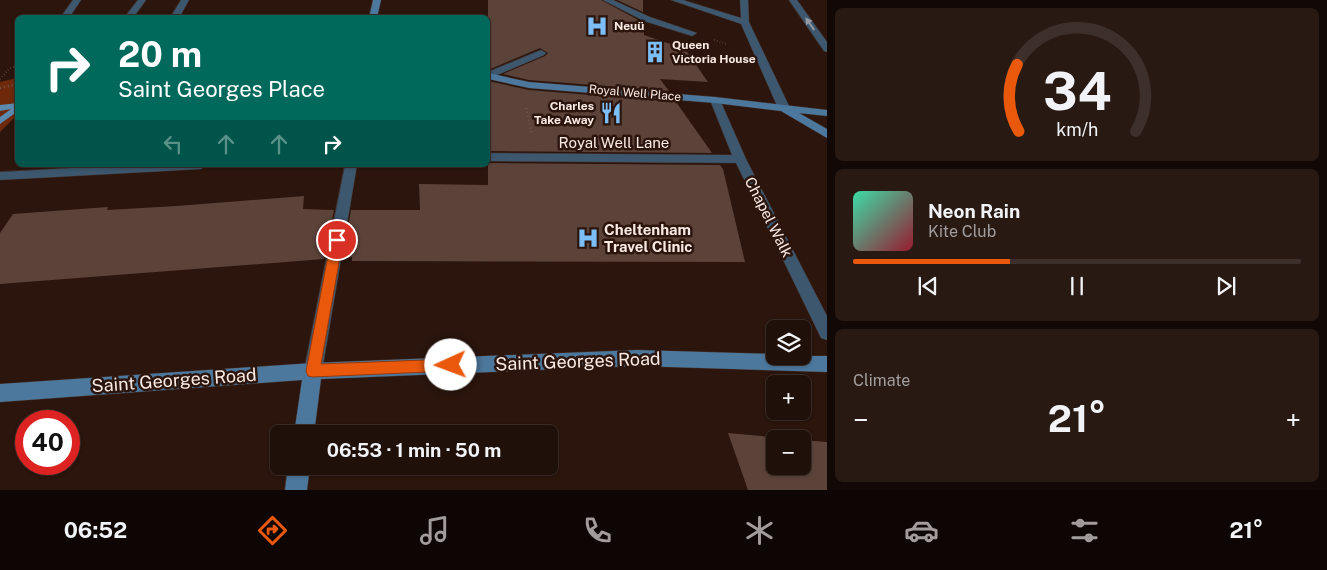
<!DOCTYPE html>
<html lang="en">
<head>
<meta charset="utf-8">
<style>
  :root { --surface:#20100a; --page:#281913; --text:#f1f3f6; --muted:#a29d9c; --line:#3d302b; --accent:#ea580c }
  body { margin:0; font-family:"Public Sans",sans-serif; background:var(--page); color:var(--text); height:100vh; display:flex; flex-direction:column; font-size:19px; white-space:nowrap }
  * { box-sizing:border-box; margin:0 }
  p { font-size:16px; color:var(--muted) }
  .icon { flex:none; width:28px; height:28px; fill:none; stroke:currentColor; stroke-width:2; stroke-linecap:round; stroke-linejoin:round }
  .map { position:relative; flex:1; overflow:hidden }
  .sheet { display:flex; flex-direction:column; gap:8px; padding:8px; background:#120906; width:500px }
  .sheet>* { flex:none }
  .top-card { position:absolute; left:15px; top:15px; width:475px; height:152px; border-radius:8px; box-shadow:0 1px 4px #0004,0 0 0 1px var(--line); background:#00695c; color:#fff; overflow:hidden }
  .tools { position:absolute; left:766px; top:320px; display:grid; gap:10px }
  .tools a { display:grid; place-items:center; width:45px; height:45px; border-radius:8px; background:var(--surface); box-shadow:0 1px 4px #0004,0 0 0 1px var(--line); font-size:25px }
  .speed { position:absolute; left:15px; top:410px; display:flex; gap:10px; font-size:25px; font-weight:700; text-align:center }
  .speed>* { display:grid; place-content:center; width:65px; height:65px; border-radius:50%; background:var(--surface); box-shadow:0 1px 4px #0004,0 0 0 1px var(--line); line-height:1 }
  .speed .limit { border:8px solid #d22; background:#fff; color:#111 }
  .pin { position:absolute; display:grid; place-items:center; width:42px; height:42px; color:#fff; margin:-21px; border:2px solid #fff; border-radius:50%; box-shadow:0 1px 5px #0007 }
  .me { position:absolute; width:55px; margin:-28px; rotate:268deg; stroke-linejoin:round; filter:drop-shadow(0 0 4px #0008) }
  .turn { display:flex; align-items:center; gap:18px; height:105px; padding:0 20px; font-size:22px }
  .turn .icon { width:65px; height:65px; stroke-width:2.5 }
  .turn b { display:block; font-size:35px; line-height:42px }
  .lanes { display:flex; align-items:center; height:48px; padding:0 20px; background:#0003; justify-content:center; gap:25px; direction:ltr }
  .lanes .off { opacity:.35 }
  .big { font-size:38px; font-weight:700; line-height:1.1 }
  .sheet .tile { flex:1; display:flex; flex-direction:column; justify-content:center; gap:8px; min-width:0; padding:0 18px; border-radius:8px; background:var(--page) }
  .sheet .dial { align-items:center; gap:0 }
  .dial svg { height:130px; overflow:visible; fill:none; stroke:var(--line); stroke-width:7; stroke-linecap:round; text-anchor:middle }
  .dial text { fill:var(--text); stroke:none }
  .song { display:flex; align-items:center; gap:15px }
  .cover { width:60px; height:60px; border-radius:8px; background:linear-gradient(135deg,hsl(160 70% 55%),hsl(350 70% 35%)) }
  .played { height:5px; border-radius:2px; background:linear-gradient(90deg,var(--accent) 35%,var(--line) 35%) }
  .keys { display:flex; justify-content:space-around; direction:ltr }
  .heat { display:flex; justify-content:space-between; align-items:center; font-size:28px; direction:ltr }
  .trip { position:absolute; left:270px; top:425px; width:288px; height:50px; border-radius:8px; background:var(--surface); box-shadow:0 1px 4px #0004,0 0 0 1px var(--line); font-weight:700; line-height:50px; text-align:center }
  .tabs { display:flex; height:80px; justify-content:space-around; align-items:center; background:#0d0604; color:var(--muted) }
  .tabs .icon { width:35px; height:35px }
  .tabs .selected { color:var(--accent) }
  .tabs b { font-size:22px; color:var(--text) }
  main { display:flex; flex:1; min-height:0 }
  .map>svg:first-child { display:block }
</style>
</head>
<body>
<main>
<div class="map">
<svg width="827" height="490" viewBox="0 0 827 490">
  <rect width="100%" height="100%" fill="#2b150d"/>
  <path fill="#6e290b" d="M17,78V115L0,132V82Z"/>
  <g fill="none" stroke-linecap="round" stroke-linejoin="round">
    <path fill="#5a8baf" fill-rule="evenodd" d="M18,103V111L0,124V117L11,109L0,111V105Z"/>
  </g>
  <g fill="#5c433a">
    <path d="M488,0H601L644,23V35L685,49L708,82L660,79L669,91L529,80L503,74L545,56L548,53L540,48L488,70Z"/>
    <path d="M617,0H643V12Z"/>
    <path d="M488,81L529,90L676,102L712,153L488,151Z"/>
    <path d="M488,163L720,165L723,169L745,262L352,261V257L343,258L351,210H420L419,184L488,185Z"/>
    <path d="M304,196L303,209L334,210L324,259L0,284V233L13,214L108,207L107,210L177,206Z"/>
    <path d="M728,433L793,439H775V466H802V440L827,442V490H748Z"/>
  </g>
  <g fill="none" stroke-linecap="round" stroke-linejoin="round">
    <g stroke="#442f27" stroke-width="1">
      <g id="lane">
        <path d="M73,0H81L69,18H60Z"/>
        <path d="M138,0H146L133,18H124Z"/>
        <path d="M541,50L546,53L544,55L488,79V72Z"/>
      </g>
    </g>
    <g stroke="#442f27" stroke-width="1">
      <g id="street">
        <path d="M181,0H189L179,18H170Z"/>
        <path d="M603,0H613L650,17L697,33L692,36L644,21Z"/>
        <path d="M671,0H683L741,18L740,0H748L749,22L790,108L788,110L784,111L778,108L741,24Z"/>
        <path d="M789,0H797L827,42V52L824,51Z"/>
        <path d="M715,97L720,100L746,159L827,316V340L821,338L736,163L488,161V153L732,155L710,100Z"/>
        <path d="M127,165H207L201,169L0,180V172Z"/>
        <path d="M345,165H357L322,371L320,377L313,379L306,377L304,371Z"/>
      </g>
    </g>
    <g stroke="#442f27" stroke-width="1">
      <g id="secondary">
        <path d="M373,0H381L377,18H369Z"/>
        <path d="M488,73L529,82L715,97L827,110V116L799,113L827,129V138L781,111L715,103L529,88L488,79Z"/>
        <path d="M637,350L775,354V356H827V372L637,366L321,379L314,434H294L302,380L0,402V384L313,363Z"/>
        <path d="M288,466H310L307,490H285Z"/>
      </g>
    </g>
    <g stroke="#6b564f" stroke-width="2" stroke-dasharray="0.5 2.5" stroke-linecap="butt">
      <path d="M714,40L727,44"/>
      <path d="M0,79L9,69L18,65"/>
    </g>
    <g stroke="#6b564f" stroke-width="2.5" stroke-dasharray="1 3" stroke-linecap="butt">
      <path d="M0,88L18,84"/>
      <path d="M526,108L532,134"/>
    </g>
    <use href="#lane" fill="#3c576e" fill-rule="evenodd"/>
    <use href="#street" fill="#3c576e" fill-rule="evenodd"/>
    <use href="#secondary" fill="#4c789d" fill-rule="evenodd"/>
  </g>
  <defs><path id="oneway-solid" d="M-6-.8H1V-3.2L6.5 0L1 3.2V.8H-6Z" transform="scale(1.25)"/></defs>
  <use fill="#9299a3" href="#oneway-solid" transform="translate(810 24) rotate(-125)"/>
  <path fill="#ea580c" stroke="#983908" d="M337,236L343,240L321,364L451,359L456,361L458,365L456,369L451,371L313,377L308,376L306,371L331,240Z"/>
  <defs>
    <g id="hospital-bare" transform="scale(1.725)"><path d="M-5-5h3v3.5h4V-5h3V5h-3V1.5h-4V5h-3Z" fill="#7bbef8" stroke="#2b150d" stroke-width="2.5" paint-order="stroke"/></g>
    <g id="building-bare" transform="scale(1.725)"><path d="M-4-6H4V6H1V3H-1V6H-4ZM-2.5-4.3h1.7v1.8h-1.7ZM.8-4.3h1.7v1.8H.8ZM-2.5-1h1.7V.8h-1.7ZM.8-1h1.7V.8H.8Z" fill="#7bbef8" stroke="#2b150d" stroke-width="2.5" paint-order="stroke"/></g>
    <g id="restaurant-bare" transform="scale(1.725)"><path d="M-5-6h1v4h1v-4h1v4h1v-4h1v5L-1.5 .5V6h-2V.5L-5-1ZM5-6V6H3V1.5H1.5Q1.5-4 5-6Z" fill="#7bbef8" stroke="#2b150d" stroke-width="2.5" paint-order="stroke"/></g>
  </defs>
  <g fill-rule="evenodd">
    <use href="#hospital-bare" x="597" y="26"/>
    <use href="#building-bare" x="655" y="52"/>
    <use href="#restaurant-bare" x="611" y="113"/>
    <use href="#hospital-bare" x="588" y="238"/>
  </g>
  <g text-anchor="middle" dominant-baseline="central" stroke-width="5" stroke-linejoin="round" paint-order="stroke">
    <g font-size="12" font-weight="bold" fill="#faeae4" stroke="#2b150d" text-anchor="start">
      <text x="614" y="26">Neuü</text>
      <text x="672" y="45">Queen<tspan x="672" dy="14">Victoria House</tspan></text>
      <text x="594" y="106" text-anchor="end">Charles<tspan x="594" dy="14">Take Away</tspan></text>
    </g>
    <g font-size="12" fill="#faeae4" stroke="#2b150d">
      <text transform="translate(635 93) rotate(5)">Royal Well Place</text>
    </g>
    <g font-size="15" fill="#faeae4" stroke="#2b150d">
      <text x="614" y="142">Royal Well Lane</text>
      <text transform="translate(769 217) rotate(63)">Chapel Walk</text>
    </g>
    <g font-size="15" font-weight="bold" fill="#faeae4" stroke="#2b150d" text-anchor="start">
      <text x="604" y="229">Cheltenham<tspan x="604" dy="17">Travel Clinic</tspan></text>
    </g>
    <g font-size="18" fill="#faeae4" stroke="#2b150d">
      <text transform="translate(578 361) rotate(-2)">Saint Georges Road</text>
      <text transform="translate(174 380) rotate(-4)">Saint Georges Road</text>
    </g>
  </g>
</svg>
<div class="tools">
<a><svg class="icon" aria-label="layers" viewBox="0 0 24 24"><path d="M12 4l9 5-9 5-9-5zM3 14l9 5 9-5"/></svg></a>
<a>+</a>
<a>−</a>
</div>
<div class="speed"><div class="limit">40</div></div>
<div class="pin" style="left:337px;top:240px;background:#d93025"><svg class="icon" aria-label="arrive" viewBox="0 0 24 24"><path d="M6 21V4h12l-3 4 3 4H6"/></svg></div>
<svg class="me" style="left:451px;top:365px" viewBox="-20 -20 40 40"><circle r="19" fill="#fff"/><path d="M0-13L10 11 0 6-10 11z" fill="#ea580c"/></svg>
<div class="trip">06:53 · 1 min · 50 m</div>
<div class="top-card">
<div class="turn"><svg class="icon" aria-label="right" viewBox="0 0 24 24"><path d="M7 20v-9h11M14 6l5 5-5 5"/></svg><div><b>20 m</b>Saint Georges Place</div></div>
<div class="lanes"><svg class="icon off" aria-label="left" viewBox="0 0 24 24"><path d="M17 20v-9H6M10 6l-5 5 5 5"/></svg><svg class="icon off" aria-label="ahead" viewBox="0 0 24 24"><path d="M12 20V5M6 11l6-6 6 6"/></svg><svg class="icon off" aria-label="ahead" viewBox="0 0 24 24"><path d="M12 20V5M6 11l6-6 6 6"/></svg><svg class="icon" aria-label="right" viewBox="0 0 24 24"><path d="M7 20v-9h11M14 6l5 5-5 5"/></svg></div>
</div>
</div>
<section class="sheet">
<div class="tile dial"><svg viewBox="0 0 100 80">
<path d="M14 69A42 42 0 1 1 86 69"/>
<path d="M14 69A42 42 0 0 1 13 28" stroke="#ea580c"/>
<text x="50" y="56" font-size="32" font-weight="700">34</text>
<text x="50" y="72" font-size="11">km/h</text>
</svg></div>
<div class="tile">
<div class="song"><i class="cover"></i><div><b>Neon Rain</b><p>Kite Club</p></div></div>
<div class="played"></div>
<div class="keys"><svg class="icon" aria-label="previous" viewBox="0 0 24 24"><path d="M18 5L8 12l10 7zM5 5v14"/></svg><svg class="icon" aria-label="pause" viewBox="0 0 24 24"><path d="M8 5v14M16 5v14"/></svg><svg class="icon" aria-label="next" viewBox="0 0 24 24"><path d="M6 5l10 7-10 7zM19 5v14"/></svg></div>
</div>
<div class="tile"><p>Climate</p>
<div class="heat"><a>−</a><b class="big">21°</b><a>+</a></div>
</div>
</section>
</main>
<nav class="tabs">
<b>06:52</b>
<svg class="icon selected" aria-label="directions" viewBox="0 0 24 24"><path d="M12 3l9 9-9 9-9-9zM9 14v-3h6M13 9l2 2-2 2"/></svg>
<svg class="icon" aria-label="music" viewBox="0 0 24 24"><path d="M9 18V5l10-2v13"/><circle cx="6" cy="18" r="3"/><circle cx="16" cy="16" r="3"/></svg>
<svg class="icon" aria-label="phone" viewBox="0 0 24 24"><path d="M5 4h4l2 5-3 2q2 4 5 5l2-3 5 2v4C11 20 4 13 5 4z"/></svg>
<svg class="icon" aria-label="climate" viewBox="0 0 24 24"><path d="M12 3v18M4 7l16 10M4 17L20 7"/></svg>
<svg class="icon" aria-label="car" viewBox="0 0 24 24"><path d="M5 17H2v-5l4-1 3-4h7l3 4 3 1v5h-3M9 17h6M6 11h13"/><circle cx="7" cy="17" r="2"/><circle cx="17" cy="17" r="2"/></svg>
<svg class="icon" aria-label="filters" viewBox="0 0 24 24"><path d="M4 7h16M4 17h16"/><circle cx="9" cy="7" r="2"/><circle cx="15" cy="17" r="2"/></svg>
<b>21°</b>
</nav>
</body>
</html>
